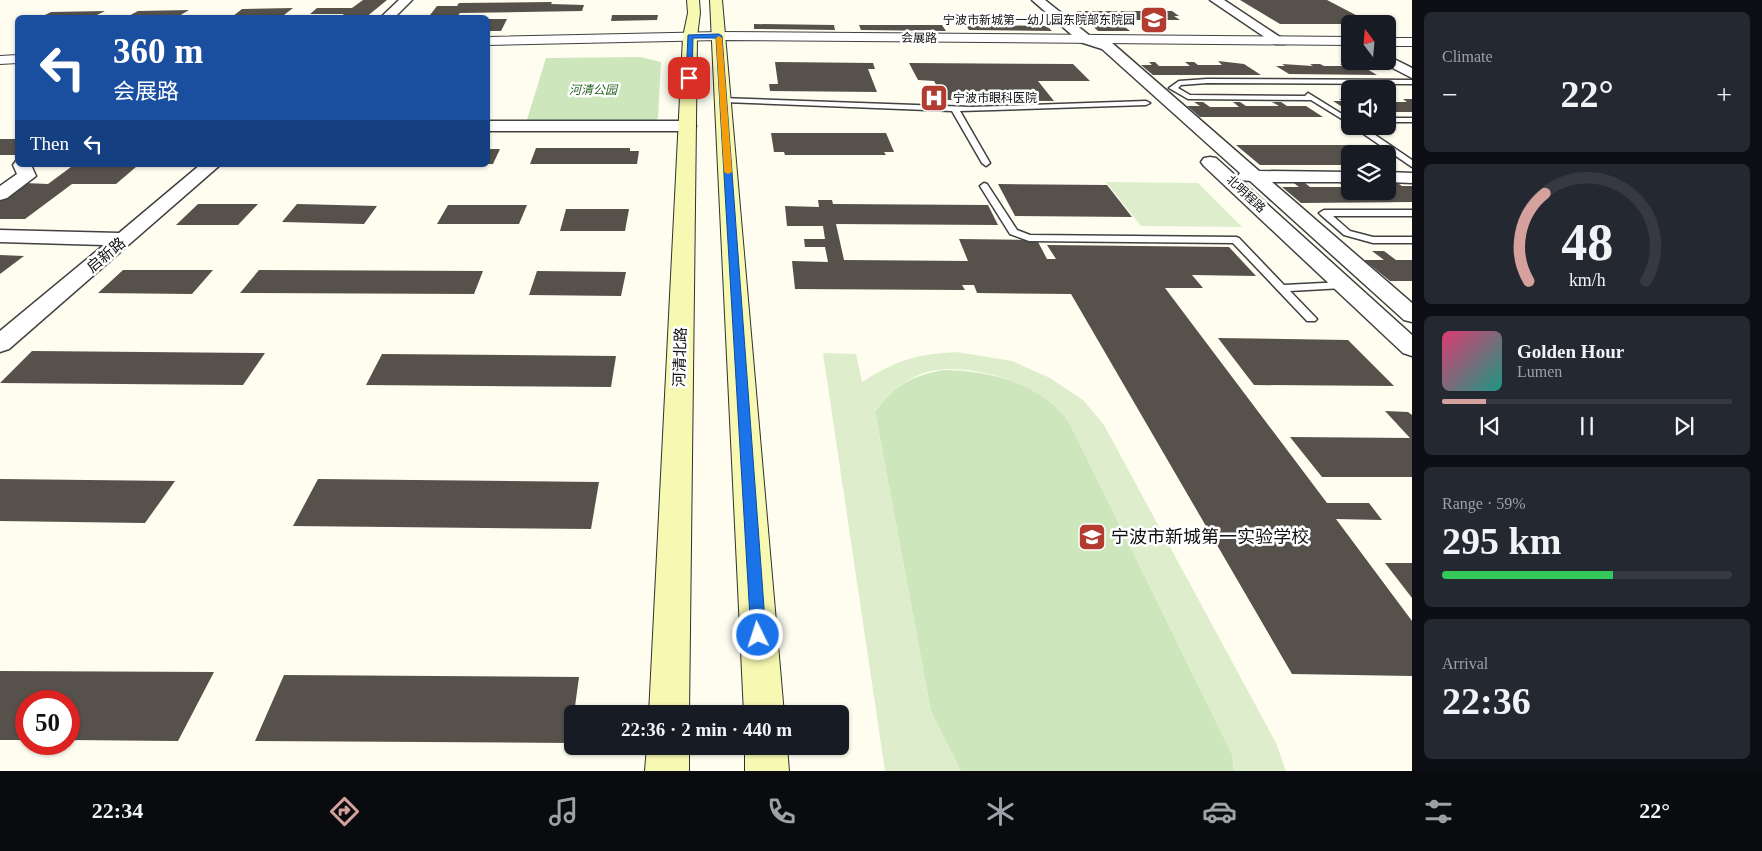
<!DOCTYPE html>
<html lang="en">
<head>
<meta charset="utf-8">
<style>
  :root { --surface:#171b24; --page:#242831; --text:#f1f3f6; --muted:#9ea1a6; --line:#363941; --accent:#d5a19d }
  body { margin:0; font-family:"Times New Roman","Noto Sans SC",serif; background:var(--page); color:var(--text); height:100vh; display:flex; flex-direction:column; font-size:19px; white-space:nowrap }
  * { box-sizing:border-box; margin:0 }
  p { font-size:16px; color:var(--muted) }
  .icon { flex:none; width:28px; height:28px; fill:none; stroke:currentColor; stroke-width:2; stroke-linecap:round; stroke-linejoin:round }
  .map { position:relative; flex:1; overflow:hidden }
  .drawer { display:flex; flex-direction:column; gap:12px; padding:12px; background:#0d0f14; width:350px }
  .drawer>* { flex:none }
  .top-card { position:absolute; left:15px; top:15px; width:475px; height:152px; border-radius:8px; box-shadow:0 1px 4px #0004; background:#1a4fa0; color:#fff; overflow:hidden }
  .needle { width:32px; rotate:344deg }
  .fabs { position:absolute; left:1341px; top:15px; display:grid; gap:10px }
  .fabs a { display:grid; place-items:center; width:55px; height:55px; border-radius:8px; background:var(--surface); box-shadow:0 1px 4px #0004; font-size:25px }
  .speed { position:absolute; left:15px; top:690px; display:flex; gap:10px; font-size:25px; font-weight:700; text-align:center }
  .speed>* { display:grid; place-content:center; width:65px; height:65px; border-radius:50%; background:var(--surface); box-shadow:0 1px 4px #0004; line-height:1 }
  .speed .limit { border:8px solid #d22; background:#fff; color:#111 }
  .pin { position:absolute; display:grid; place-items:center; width:42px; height:42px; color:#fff; margin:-21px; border-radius:10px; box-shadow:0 2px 8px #0006 }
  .me { position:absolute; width:55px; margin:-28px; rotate:356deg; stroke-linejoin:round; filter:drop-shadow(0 0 4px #0008) }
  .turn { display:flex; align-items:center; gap:18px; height:105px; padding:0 15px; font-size:22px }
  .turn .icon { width:65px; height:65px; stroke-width:2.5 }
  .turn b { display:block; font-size:35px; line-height:42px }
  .then { display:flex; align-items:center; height:48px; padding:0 15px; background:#0003; gap:10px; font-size:19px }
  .big { font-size:38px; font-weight:700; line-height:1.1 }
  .drawer .tile { flex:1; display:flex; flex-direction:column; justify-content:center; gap:8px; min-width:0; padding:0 18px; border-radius:8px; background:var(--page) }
  .drawer .dial { align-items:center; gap:0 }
  .dial svg { height:130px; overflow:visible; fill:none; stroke:var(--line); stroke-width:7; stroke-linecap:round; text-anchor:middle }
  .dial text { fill:var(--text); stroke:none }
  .song { display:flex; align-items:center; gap:15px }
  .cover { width:60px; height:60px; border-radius:8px; background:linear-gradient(135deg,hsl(340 70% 55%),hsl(170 70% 35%)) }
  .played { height:5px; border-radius:2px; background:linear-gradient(90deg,var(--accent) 15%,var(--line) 15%) }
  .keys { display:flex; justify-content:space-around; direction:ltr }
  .heat { display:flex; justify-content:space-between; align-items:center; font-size:28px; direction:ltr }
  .charge { height:8px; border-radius:4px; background:linear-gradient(90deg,#34c759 59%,var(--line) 0) }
  .trip { position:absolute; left:564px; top:705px; width:285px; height:50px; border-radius:8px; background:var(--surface); box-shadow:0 1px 4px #0004; font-weight:700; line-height:50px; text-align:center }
  .dock { display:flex; height:80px; justify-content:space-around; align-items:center; background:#090b0e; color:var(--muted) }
  .dock .icon { width:35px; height:35px }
  .dock .active { color:var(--accent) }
  .dock b { font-size:22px; color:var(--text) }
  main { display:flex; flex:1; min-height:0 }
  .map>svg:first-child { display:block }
</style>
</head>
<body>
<main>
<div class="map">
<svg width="1412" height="771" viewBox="0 0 1412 771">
  <rect width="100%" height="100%" fill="#fefdf0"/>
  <g fill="#cde6bc">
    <path d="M640,57L661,62L658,118L653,122L526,123L546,58Z"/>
    <path d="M943,370C984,370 1034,381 1063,414C1068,419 1071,427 1075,434L1232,754L1234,771H961L931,712L875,412C893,386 911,376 943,370Z"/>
  </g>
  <g fill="#deeecd">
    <path d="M1106,182L1198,183L1242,227L1141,226Z"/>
    <path d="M957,352L1012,361L1050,378L1083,400L1104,425L1276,743L1286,771H1234L1232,754L1075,434C1071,427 1068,419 1063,414C1036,382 961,358 921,374C901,382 886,395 875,412L931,712L961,771H885L823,353L856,354L862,382C897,360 916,354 957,352Z"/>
  </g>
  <g fill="#56514b">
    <path d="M363,0H387L365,18H339L344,14H310L317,8H352Z"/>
    <path d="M1240,0H1327L1373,24H1280Z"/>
    <path d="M552,2L551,4L584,5L582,11L460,13L456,18H448L450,15H430L437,6H457L459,3Z"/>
    <path d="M293,8L284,15L233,16L242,9Z"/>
    <path d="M189,10L179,16L127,17L138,11Z"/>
    <path d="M105,11L93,17L39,18L51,12Z"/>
    <path d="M1076,11H1172L1179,16H1174L1180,20H1116L1130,31H1098Z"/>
    <path d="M612,15H658L657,20L611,21Z"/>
    <path d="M488,19H507L501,31H488Z"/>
    <path d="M754,24L834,25L835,30L754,29Z"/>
    <path d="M859,25H942L946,31L861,30Z"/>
    <path d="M966,25L1047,26L1052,31L969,30Z"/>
    <path d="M1218,61L1244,64L1261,75H1153L1141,65H1152L1149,62H1155L1159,66H1190L1185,62H1194L1198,65H1222Z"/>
    <path d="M775,62L873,63L875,69H868L877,92L770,91L769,84H778Z"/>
    <path d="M909,63L1073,64L1090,81H1038L1054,101L945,100L934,81L918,80Z"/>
    <path d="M1282,64L1313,66L1310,64H1320L1324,66H1344L1340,64H1349L1362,66L1377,75L1289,74L1276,66H1285Z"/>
    <path d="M1339,99H1350V112L1333,101H1343Z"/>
    <path d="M1403,99H1412V112H1388V102H1407Z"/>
    <path d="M1194,102H1203L1210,107H1239L1233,102H1240L1246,106H1279L1272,102H1281L1287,106H1306L1323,117H1200L1187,106H1200Z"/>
    <path d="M771,133H886L894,152H884L886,155H785L784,152H774Z"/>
    <rect x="0" y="139" width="18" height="16"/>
    <path d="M1236,145H1368L1381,154H1350V165H1260Z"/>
    <path d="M536,148H630V151H639L637,164H530Z"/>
    <path d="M488,149H500L493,164H488Z"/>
    <path d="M71,167H136L116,184H72L25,219H0V201L25,183L48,184Z"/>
    <path d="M1290,180H1301L1310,187H1345L1336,180H1345L1350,184V191H1388V187H1393L1388,183V180H1393L1402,186H1412V202L1301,203L1282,187H1299Z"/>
    <path d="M998,184L1107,185L1132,217L1015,216Z"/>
    <path d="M818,200H832L833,204L988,205L998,225L836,224L844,260L968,261L959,239L1037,240L1047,259H1056L1047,245L1229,247L1256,276L1192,275L1203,288H1165L1327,503H1369L1382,520L1336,519L1412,621V676L1292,674L1071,294L977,293L974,285H962L965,290L795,289L792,261L828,262L825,247H805L804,239H825L823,226H787L785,206L819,207Z"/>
    <path d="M198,204H258L238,225H176Z"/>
    <path d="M297,204L377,206L364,224L282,222Z"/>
    <path d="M448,205H527L519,224H437Z"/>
    <path d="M566,209H629L625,231H560Z"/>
    <path d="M1372,251H1384L1396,260H1412V281H1390L1364,260H1384Z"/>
    <path d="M0,255L24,256L0,274Z"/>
    <path d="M123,270H213L192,294L98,293Z"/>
    <path d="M259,270L483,271L474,294L240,293Z"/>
    <path d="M537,271L626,272L621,296L529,295Z"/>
    <path d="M1218,338L1348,340L1394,386L1254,385Z"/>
    <path d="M32,351L265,353L243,385L0,383Z"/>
    <path d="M382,354L616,356L611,387L366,385Z"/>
    <path d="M1385,411L1408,412L1412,415V477H1322L1290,437L1410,438Z"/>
    <path d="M0,479L175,481L145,523L0,521Z"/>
    <path d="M318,479L599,482L591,529L293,526Z"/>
    <path d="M1385,563H1412V598Z"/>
    <path d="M0,671L214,672L178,741L69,740V701H26V740H0Z"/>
    <path d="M284,675L579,677L574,714H572L570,743L255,741Z"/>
  </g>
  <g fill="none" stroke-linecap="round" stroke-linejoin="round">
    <g stroke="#414141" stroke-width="3">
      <g id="service">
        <path d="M1207,79L1412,80V84L1207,83L1181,85L1178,88L1190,95L1305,96L1308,93L1350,119V124L1311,100L1188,99L1169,88L1179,81Z"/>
        <path d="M721,98L971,107L1146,101L1150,103L1146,105L960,111L990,163L986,166L982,163L952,111L724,102L720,100Z"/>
        <rect x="1388" y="118" width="24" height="4"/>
        <path d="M1352,126H1362L1412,160V167Z"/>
        <path d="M984,183L987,184L1017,230L1030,235L1236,237L1239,238L1284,285L1343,282L1348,285L1343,288L1290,291L1317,319L1315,321H1307L1233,243L1029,241L1010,234L980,186Z"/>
        <path d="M1324,210H1412V216H1333L1350,231L1373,237H1412V243H1373L1344,235L1321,215L1319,213Z"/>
      </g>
    </g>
    <g stroke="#414141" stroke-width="3">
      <g id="minor">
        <path d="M399,0H412L394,18H380Z"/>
        <path d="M1032,0H1045L1090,36L1112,43L1259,171L1350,172V182H1272L1412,303V322L1404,320L1250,181L1241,180L1238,176L1240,173L1102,49L1080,42Z"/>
        <path d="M1210,0H1224L1286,41L1285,44H1275Z"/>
        <path d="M1388,56L1412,68V78L1383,63L1382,61H1388Z"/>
        <path d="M488,121H688L694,123L696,126L694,129L688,131H488Z"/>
        <path d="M1210,157L1216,158L1412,335V356L1403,353L1204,166L1201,162L1204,158Z"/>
        <path d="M16,161H18V165H31L36,176L7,198L0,200V186L17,174L13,165Z"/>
        <path d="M200,165H220L9,349L0,352V331L104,245L0,242V230L119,233Z"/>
        <path d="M1388,172L1412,173V183L1388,182Z"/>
      </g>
    </g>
    <g stroke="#414141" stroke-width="2">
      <g id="tertiary">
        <path d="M719,32L1350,37V45L719,40L488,45V37Z"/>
        <rect x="1388" y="38" width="24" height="8"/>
        <path d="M18,55V63L0,64V56Z"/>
      </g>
    </g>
    <g stroke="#303030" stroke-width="2">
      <g id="secondary">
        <path d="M687,0H699L700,13L697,37L689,714H649L683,37L688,13Z"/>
        <path d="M710,0H722L784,714H744Z"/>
        <path d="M647,746H689V771H645Z"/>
        <path d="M745,746H787L789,771H745Z"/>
      </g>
    </g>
    <use href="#service" fill="#fff" fill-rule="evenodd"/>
    <use href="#minor" fill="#fff" fill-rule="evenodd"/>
    <use href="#tertiary" fill="#fff" fill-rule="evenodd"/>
    <use href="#secondary" fill="#f7f8b1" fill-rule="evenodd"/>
  </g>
  <path fill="#1a73e8" stroke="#114b97" d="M719,34L722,36L766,635L764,640L758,642L753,640L751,635L716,38H693L692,78L689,80L686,78L688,35Z"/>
  <path fill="#f59e0b" d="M719,36L722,38L732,172L728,174L724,172L716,38Z"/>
  <defs>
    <g id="school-square" transform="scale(1.4375)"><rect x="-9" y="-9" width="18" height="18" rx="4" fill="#b33c31" stroke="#fff"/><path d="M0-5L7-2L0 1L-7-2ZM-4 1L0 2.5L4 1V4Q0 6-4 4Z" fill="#fff"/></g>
    <g id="hospital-square" transform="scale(1.4375)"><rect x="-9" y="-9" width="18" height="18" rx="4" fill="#b33c31" stroke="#fff"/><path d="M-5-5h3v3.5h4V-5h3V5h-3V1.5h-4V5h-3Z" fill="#fff"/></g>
  </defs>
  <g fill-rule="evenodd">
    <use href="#school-square" x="1154" y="20"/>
    <use href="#hospital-square" x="934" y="98"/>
    <use href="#school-square" x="1092" y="537"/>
  </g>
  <g text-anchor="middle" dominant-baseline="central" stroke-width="5" stroke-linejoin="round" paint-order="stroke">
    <g font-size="12" fill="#0e0e0e" stroke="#fff" text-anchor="end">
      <text x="1135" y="20">宁波市新城第一幼儿园东院部东院园</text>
      <text x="953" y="98" text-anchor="start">宁波市眼科医院</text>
    </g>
    <g font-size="12" fill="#0e0e0e" stroke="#fff">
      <text transform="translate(919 38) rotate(1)">会展路</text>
      <text transform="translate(1246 194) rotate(43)">北明程路</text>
    </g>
    <g font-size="12" font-style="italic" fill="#286123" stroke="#fff">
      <text x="593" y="90">河清公园</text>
    </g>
    <g font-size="15" fill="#0e0e0e" stroke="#fff">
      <text transform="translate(106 255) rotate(-40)">启新路</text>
      <text transform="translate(680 357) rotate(-88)">河清北路</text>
    </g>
    <g font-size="18" fill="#0e0e0e" stroke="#fff" text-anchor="start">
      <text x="1111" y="537">宁波市新城第一实验学校</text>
    </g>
  </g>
</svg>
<div class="fabs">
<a><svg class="needle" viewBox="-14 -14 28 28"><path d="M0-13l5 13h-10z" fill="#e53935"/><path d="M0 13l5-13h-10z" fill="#9ea1a6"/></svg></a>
<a><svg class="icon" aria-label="sound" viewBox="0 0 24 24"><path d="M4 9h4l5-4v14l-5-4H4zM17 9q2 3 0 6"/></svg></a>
<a><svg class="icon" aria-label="layers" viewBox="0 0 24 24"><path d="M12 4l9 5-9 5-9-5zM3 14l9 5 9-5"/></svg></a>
</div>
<div class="speed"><div class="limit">50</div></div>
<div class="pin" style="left:689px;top:78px;background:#d93025"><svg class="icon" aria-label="arrive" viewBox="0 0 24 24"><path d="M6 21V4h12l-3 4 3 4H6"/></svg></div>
<svg class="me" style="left:758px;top:635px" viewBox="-20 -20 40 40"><circle r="17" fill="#1a73e8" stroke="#fff" stroke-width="3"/><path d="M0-11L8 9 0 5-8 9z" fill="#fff"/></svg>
<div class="trip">22:36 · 2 min · 440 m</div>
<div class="top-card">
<div class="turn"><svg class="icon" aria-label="left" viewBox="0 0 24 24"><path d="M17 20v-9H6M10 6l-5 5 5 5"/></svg><div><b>360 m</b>会展路</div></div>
<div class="then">Then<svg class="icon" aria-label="left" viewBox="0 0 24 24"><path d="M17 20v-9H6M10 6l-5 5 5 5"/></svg></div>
</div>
</div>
<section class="drawer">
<div class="tile"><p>Climate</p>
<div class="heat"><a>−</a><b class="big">22°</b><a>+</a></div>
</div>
<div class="tile dial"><svg viewBox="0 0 100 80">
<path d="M14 69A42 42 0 1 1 86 69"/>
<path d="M14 69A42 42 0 0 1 24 15" stroke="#d5a19d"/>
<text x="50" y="56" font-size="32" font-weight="700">48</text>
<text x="50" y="72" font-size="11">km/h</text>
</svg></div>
<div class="tile">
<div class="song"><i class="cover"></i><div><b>Golden Hour</b><p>Lumen</p></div></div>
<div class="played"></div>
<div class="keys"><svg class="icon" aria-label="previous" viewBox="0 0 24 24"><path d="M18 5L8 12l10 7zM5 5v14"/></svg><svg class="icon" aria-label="pause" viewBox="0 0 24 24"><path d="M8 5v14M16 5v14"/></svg><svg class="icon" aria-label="next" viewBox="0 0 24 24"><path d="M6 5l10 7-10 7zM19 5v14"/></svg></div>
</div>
<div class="tile"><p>Range · 59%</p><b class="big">295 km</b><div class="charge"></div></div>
<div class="tile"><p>Arrival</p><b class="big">22:36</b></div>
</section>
</main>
<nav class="dock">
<b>22:34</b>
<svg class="icon active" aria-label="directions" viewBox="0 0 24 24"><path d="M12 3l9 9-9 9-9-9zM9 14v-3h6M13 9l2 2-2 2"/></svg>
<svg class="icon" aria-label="music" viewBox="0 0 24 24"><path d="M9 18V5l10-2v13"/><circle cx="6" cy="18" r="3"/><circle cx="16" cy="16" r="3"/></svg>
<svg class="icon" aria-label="phone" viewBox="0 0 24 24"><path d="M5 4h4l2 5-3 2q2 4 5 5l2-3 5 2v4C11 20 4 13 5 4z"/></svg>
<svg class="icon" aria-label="climate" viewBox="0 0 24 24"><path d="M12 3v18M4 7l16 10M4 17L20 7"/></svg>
<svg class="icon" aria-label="car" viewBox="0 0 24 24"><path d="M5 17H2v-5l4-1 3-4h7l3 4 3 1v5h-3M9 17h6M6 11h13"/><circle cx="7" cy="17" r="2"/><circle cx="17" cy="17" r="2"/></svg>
<svg class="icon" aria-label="filters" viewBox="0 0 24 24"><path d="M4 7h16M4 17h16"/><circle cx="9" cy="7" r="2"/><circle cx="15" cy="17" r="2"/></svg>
<b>22°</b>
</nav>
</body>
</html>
